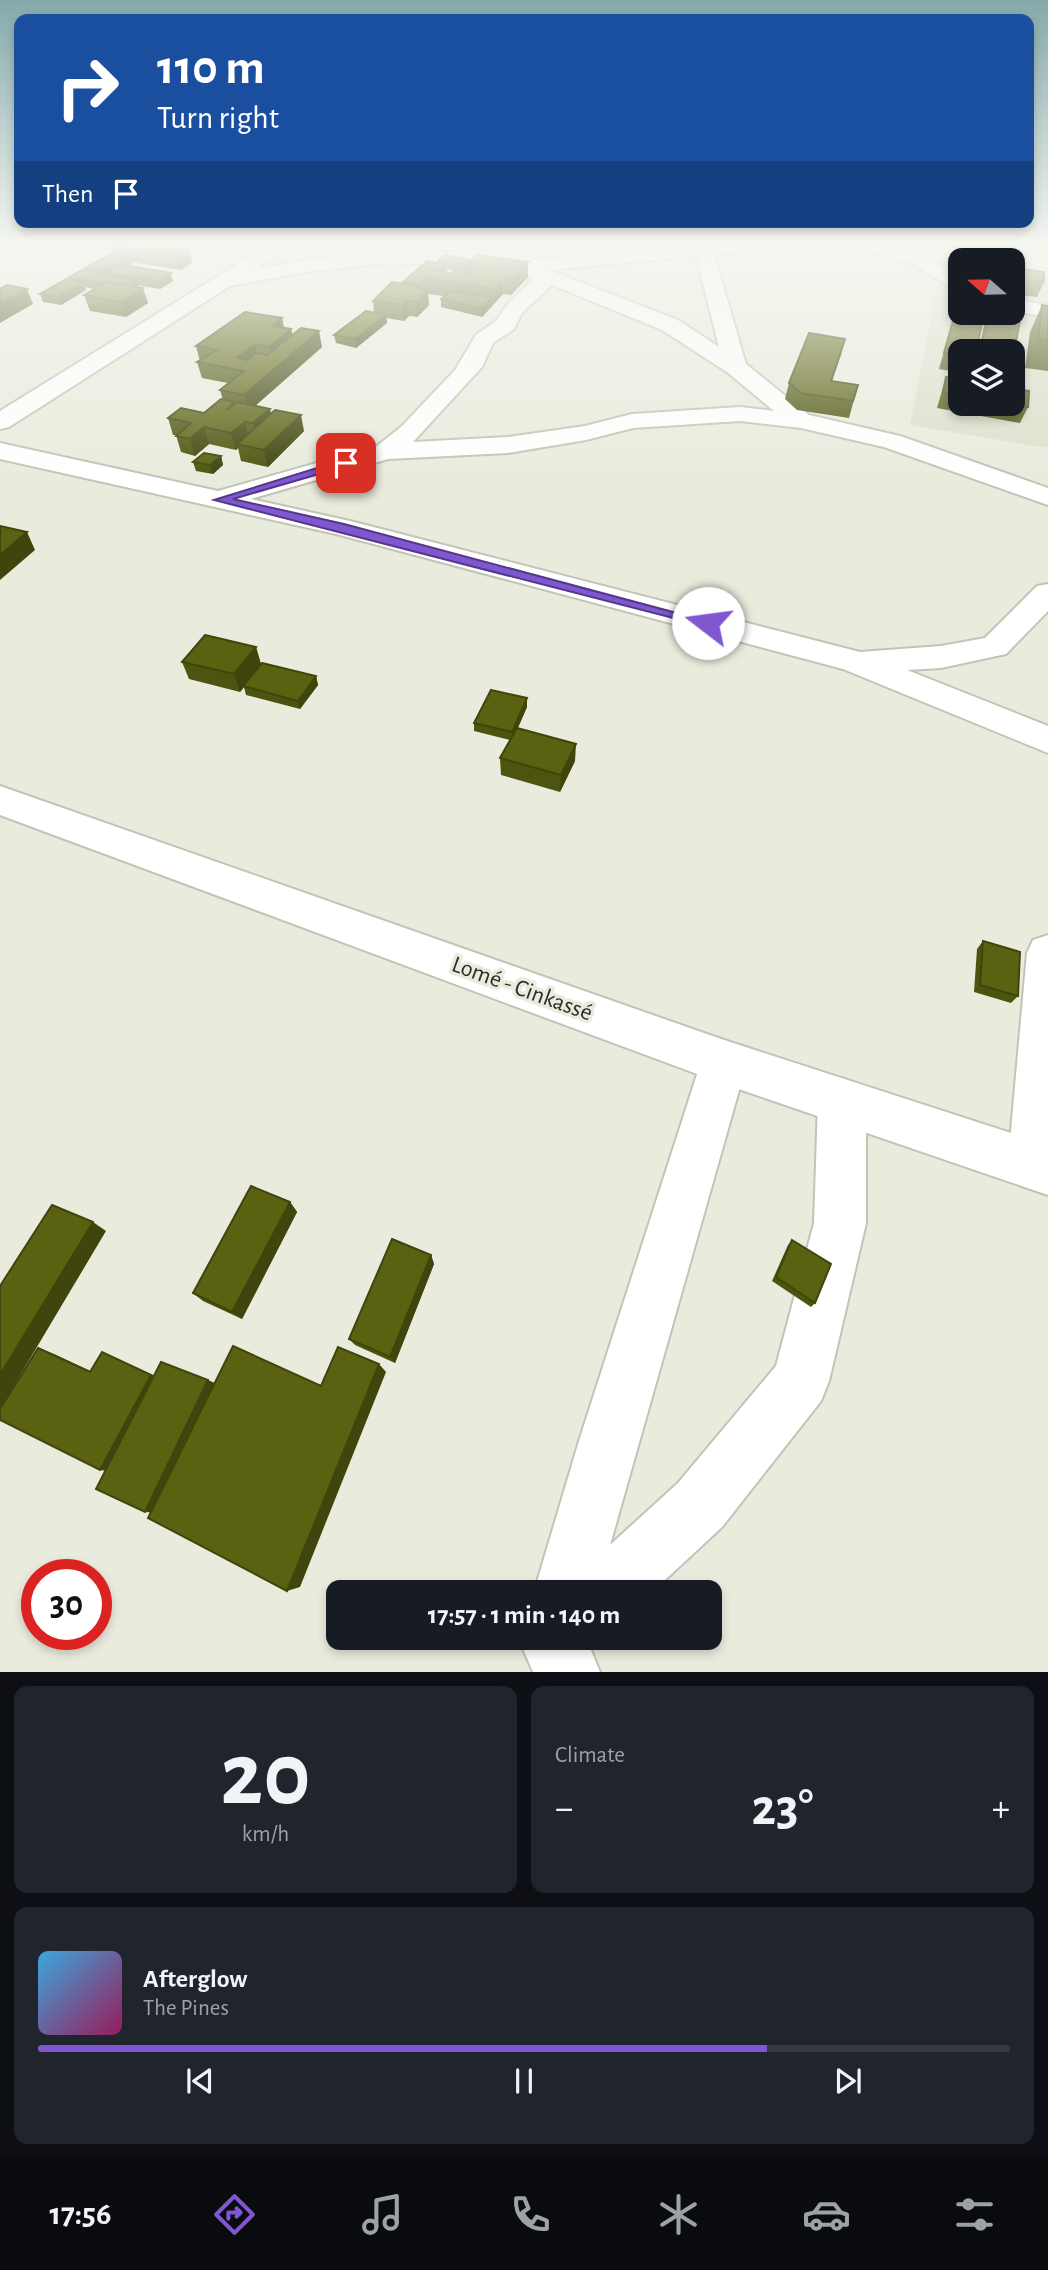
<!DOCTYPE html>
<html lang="en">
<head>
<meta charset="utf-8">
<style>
  :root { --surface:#171b24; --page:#20242c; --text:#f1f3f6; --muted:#9ea1a6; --line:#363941; --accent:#7f57d0 }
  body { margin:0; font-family:"Alegreya Sans",sans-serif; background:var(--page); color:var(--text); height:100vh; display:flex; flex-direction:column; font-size:26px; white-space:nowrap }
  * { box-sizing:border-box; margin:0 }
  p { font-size:23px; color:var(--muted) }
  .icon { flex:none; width:38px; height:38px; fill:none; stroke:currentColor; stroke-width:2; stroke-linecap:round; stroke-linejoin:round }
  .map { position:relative; height:1672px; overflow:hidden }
  .panel { display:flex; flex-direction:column; gap:14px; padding:14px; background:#0d0f14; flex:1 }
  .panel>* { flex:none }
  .top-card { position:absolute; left:14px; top:14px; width:1020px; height:214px; border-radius:14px; box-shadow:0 4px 10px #0003; background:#1a4fa0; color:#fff; overflow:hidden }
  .needle { width:46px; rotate:290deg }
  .controls { position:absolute; left:948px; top:248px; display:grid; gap:14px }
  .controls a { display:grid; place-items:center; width:77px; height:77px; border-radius:14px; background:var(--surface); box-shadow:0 4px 10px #0003; font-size:35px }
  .speed { position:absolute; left:21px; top:1559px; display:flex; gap:14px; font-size:35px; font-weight:700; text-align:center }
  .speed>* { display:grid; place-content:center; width:91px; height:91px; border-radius:50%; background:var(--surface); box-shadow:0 4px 10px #0003; line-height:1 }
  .speed .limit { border:10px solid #d22; background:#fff; color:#111 }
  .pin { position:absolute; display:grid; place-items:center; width:60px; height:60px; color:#fff; margin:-30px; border-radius:14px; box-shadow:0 4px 10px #0006 }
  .me { position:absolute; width:77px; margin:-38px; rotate:285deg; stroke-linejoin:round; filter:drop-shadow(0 0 5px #0008) }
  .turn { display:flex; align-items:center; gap:24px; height:147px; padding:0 28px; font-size:32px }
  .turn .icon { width:91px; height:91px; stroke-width:2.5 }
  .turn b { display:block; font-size:49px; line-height:60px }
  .then { display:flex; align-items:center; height:66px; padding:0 28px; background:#0003; gap:14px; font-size:26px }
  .big { font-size:52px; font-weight:700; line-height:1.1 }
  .panel .card { flex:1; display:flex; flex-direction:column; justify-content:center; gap:10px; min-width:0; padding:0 24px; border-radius:14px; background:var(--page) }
  .panel .dial { align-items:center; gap:0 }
  .dial b { font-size:91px; line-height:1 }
  .song { display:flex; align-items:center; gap:21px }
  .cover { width:84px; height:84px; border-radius:10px; background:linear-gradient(135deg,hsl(200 70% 55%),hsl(330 70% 35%)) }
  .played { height:7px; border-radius:4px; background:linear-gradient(90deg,var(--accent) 75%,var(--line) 75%) }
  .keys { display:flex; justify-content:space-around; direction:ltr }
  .heat { display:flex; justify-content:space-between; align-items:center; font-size:38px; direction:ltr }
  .panel .tiles { flex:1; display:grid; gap:14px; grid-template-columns:1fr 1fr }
  .card:last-child { grid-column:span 2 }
  .trip { position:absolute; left:326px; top:1580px; width:396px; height:70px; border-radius:14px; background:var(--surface); box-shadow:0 4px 10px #0003; font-weight:700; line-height:70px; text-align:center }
  .tabs { display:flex; height:112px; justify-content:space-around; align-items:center; background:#090b0e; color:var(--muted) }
  .tabs .icon { width:49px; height:49px }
  .tabs .active { color:var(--accent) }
  .tabs b { font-size:32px; color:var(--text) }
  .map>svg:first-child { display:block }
</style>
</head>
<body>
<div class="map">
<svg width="1048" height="1672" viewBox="0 0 1048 1672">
  <rect width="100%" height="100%" fill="#e9ecdd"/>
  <path fill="#dce0cb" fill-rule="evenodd" d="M941,267L961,270V313H1013V277L1048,281V448L910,425ZM961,352H1013V404H961Z"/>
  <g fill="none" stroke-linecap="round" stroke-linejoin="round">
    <g stroke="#c1c4b6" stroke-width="4">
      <g id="minor">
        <path d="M0,244H14L0,253Z"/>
        <path d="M270,244H292L256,269C344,252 437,242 525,264L533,260L693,244H777L768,250L714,255L746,364L809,415L900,436L1048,488V505L884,447L801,428L740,421L633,428L586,440L508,453L388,459L251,499L350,521L860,652L941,646L985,638L1037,586L1048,584V611L1006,654L941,668L907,670L1048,726V753L843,669L336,534L0,459V443L218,491L377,446L402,426L455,370L476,335L497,320L506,306L534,278L465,265L385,263L305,272L230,286L9,427L0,429V411ZM696,256L719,347L678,320L549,270ZM552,285L662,330L727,372L774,411L740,407L632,414L585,426L508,437L413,442L482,367L493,343L514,329L522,313Z"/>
        <path d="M856,244C899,244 925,254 961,278V293L915,265L858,248Z"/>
        <path d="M1013,299L1048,305V317L1013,311Z"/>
        <path d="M1048,935V1183L1033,1189L1015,1182L1008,1164L1027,953L1033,940Z"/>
        <path d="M724,1040L740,1047L747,1062L610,1545L678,1483L776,1366L814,1223L818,1101L825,1085L842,1078L859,1085L866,1101V1223L829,1381L821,1401L722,1527L652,1592H534L579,1441L701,1062L708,1047Z"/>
        <path d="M522,1638H590L588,1643L600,1672H533L520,1642Z"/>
      </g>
    </g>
    <g stroke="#c1c4b6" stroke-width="4">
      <path id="highway" d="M0,786L724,1040L1048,1145V1195L724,1084L0,815Z"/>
    </g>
    <use href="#minor" fill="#fff" fill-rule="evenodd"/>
    <use href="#highway" fill="#fff" fill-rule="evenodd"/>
  </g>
  <g fill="#4d540f" fill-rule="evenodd">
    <path d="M101,244H165L189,248L192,263L180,270L131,262L132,263L127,266L173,281L160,289L138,285L148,303L126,317L90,311L84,295L94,289L85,287L86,290L61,305L43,302L40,294L70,280L69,277L86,270L85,268L115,253L113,249L102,247Z"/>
    <path d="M439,260H472L528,262V277L511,295L503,294L482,317L441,307V299L444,296L428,294L429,305L417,317L409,316L404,321L386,318L387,323L356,348L336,343L334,335L374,313L373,301L403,284V282L439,263ZM445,269L454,270L452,273L445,272Z"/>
    <path d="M1013,267L1044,282L1037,297L1013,294Z"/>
    <path d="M961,292V373L939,369Z"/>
    <path d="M1042,305L1048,306V371L1025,368L1030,332Z"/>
    <path d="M987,313H1013V352H978Z"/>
    <path d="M282,318L284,328L291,329L292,334L322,347L255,406L271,413L304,431L268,467L241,461L238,448L236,450L209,444L195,456L181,452L176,435H173L168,418L204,413L223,400L220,390L228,383L202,378L197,362L200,361L196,346Z"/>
    <path d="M845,339L832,381L858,385L849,418L797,410L785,399L789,383Z"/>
    <path d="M946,377L961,380V404H1013L1028,407L1020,423L937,408Z"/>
    <path d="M221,456L223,465L213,474L196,471L193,462Z"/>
    <path d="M256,647L261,664L316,676L318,685L300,709L246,695L244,687L240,692L189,679L182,662Z"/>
    <path d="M527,707L518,728L575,761L560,792L501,775L500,758L510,740L474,731V723Z"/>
    <path d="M983,941L1018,996L1011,1003L974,992L977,949Z"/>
    <path d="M290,1202L297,1212L242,1319L203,1301L193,1293Z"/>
    <path d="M792,1240L815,1303L811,1307L772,1281L788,1245Z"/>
    <path d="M431,1255L434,1264L395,1363L355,1345L349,1339Z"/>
  </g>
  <g fill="#3f450c">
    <path d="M189,248L192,263L180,270L176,256Z"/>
    <path d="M129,256L132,263L113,274L106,273L107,277L104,279L101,271Z"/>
    <path d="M471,261V268L467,272L468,284L462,274L466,270V265Z"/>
    <path d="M528,262V277L511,295V280Z"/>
    <path d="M445,264L446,272L428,279Z"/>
    <path d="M171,273L173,281L160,289L158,281Z"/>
    <path d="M503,278V294L494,304V289Z"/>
    <path d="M136,280L138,287H123Z"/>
    <path d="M83,282L86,290L61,305L58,297Z"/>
    <path d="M419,286L420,297L428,290L429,305L417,317L416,302L417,288Z"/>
    <path d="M143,288L148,303L126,317L121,302Z"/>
    <path d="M27,289L33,304L0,323V304Z"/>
    <path d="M493,297V305L482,317L481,309Z"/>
    <path d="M407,300L409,316L404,321L402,305Z"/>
    <path d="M386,315L387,323L356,348L355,339Z"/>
    <path d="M282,318L285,334L272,326Z"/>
    <path d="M291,329L295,345L273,363L269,347Z"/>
    <path d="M319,331L322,347L248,412L244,395Z"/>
    <path d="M845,339L841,355L826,397L831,381Z"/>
    <path d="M255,344L259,360L244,372L237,358Z"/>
    <path d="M270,409L274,425L258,440L253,423Z"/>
    <path d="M301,415L304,431L268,467L264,450Z"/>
    <path d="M245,422L249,438L237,444L238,448L236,450L231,433Z"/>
    <path d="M204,427L209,444L195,456L190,439Z"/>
    <path d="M221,456L223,465L213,474L210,465Z"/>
    <path d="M27,532L35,550L0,580V555Z"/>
    <path d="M256,647L261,665L240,692L234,674Z"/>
    <path d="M316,676L318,685L300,709L298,701Z"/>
    <path d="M527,698V707L512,740V732Z"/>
    <path d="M576,744L575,761L560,792L561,775Z"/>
    <path d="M290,1202L297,1212L242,1319L232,1312Z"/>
    <path d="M93,1222L106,1231L0,1409V1375Z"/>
    <path d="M431,1255L434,1264L395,1363L390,1357Z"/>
    <path d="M38,1348L54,1354L105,1378L90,1372Z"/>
    <path d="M102,1352L164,1380L115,1472L100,1470Z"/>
    <path d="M379,1364L386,1372L300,1587L287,1591Z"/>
    <path d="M208,1380L219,1385L159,1513L145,1512Z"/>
  </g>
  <g fill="#5a6211" stroke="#3f450c" stroke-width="2">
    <path d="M113,244H165L189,248L176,256L112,245Z"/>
    <path d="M113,253L129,256L101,271L85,268Z"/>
    <path d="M445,255L472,260L466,265L439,260Z"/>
    <path d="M477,255L528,262L511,280L503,278L494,289L423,278L432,270L452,273L457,268L467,269L462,274L470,275L482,263L471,261Z"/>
    <path d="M427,261L445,264L438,271L432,270L423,278V283L421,285L403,282Z"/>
    <path d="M119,264L171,273L158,281L106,273Z"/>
    <path d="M461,267L474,269L467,274V269L459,268Z"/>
    <path d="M1013,267L1044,272V282L1013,278Z"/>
    <path d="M82,270L136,280L127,285L107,282L103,284L69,277Z"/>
    <path d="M66,279L83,282L58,297L40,294Z"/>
    <path d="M107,282L143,288L121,302L84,295Z"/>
    <path d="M392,282L419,286L417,288L428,290L416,302L407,300L402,305L373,301Z"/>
    <path d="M7,285L27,289L0,304V289Z"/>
    <path d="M450,291L493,297L481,309L441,299Z"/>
    <path d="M961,292V313H984L976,352H961V356L944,353Z"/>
    <path d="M1013,297L1024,298L1013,359V352H980L990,313H1013Z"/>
    <path d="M1042,305L1048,306V341L1038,339Z"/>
    <path d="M366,311L386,315L355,339L334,335Z"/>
    <path d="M245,312L282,318L272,326L291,329L269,347L255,344L237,358L247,360L256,353L267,355L301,328L319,331L244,395L220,390L244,371L197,362L217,350L196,346Z"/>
    <path d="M809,333L845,339L831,381L858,385L853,401L801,393L789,383Z"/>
    <path d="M946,377L961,380V395L943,392Z"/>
    <path d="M1013,389L1029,391L1028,407L1013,404Z"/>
    <path d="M221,399L234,402L227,410L237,402L270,409L253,423L245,422L231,433L204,427L190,439L176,436L191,423L168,418L181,408L204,413Z"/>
    <path d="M275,410L301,415L264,450L237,444Z"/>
    <path d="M204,453L221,456L210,465L193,462Z"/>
    <path d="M0,526L27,532L0,555Z"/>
    <path d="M205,635L256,647L234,674L182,662Z"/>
    <path d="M262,663L316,676L298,701L243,686Z"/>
    <path d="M491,690L527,698L512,732L474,723Z"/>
    <path d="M517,728L576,744L561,775L500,758Z"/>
    <path d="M983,941L1020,952L1018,996L980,985Z"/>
    <path d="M251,1186L290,1202L232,1312L193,1293Z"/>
    <path d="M52,1205L93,1222L0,1375V1286Z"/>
    <path d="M392,1239L431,1255L390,1357L349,1339Z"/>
    <path d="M792,1240L831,1264L815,1303L776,1277Z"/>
    <path d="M233,1346L321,1386L338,1347L379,1364L287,1591L148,1518Z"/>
    <path d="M38,1348L90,1372L102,1352L151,1375L100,1470L0,1420V1409Z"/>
    <path d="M161,1362L208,1380L145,1512L96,1489Z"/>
  </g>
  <linearGradient id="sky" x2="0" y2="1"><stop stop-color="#84a9aa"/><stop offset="0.51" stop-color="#f5f6f0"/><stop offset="1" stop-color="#f5f6f0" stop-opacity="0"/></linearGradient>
  <rect width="1048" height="478" fill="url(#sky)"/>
  <path fill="#7f57d0" stroke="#533987" stroke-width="2" d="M346,459L350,460V465L233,499L344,524L714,623L708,627L214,500Z"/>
  <g text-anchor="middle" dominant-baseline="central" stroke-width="7" stroke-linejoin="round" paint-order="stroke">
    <g font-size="24" fill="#2d2e29" stroke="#e9ecdd">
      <text transform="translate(522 989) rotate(20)">Lomé - Cinkassé</text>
    </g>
  </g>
</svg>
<div class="controls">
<a><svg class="needle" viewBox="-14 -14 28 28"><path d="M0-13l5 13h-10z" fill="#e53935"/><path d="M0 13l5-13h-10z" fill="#9ea1a6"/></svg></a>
<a><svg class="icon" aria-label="layers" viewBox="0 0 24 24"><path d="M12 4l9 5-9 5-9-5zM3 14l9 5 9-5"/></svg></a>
</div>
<div class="speed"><div class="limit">30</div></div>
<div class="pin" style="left:346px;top:463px;background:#d93025"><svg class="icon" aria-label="arrive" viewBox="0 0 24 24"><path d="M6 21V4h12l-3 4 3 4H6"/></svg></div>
<svg class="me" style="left:708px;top:623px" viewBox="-20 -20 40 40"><circle r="19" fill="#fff"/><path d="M0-13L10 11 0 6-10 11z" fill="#7f57d0"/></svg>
<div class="trip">17:57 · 1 min · 140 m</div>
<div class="top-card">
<div class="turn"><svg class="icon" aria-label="right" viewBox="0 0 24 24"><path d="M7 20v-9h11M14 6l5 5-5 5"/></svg><div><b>110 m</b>Turn right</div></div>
<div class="then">Then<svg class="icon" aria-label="arrive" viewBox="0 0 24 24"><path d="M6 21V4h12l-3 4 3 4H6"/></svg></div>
</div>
</div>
<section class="panel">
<div class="tiles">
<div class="card dial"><b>20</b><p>km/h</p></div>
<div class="card"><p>Climate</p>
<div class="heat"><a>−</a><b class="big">23°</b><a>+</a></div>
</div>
<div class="card">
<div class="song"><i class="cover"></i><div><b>Afterglow</b><p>The Pines</p></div></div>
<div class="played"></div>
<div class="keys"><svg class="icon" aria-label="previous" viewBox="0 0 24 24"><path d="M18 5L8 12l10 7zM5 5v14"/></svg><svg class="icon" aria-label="pause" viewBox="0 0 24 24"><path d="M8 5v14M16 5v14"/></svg><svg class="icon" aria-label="next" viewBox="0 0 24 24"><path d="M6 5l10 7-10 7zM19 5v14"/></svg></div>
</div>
</div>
</section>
<nav class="tabs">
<b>17:56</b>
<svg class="icon active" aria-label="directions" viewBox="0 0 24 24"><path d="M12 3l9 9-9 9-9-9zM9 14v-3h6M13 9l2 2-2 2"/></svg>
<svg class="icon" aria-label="music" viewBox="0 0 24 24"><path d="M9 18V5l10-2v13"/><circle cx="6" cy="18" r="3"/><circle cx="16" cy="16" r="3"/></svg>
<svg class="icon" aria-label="phone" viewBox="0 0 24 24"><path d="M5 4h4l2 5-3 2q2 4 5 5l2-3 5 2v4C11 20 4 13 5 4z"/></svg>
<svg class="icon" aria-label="climate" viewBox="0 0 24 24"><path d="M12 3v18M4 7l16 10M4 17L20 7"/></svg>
<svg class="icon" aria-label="car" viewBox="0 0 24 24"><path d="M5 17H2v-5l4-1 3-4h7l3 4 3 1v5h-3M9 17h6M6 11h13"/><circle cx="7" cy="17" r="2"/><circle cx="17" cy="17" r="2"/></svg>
<svg class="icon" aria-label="filters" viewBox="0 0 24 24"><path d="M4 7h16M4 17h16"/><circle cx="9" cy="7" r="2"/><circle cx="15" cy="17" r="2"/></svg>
</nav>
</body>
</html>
